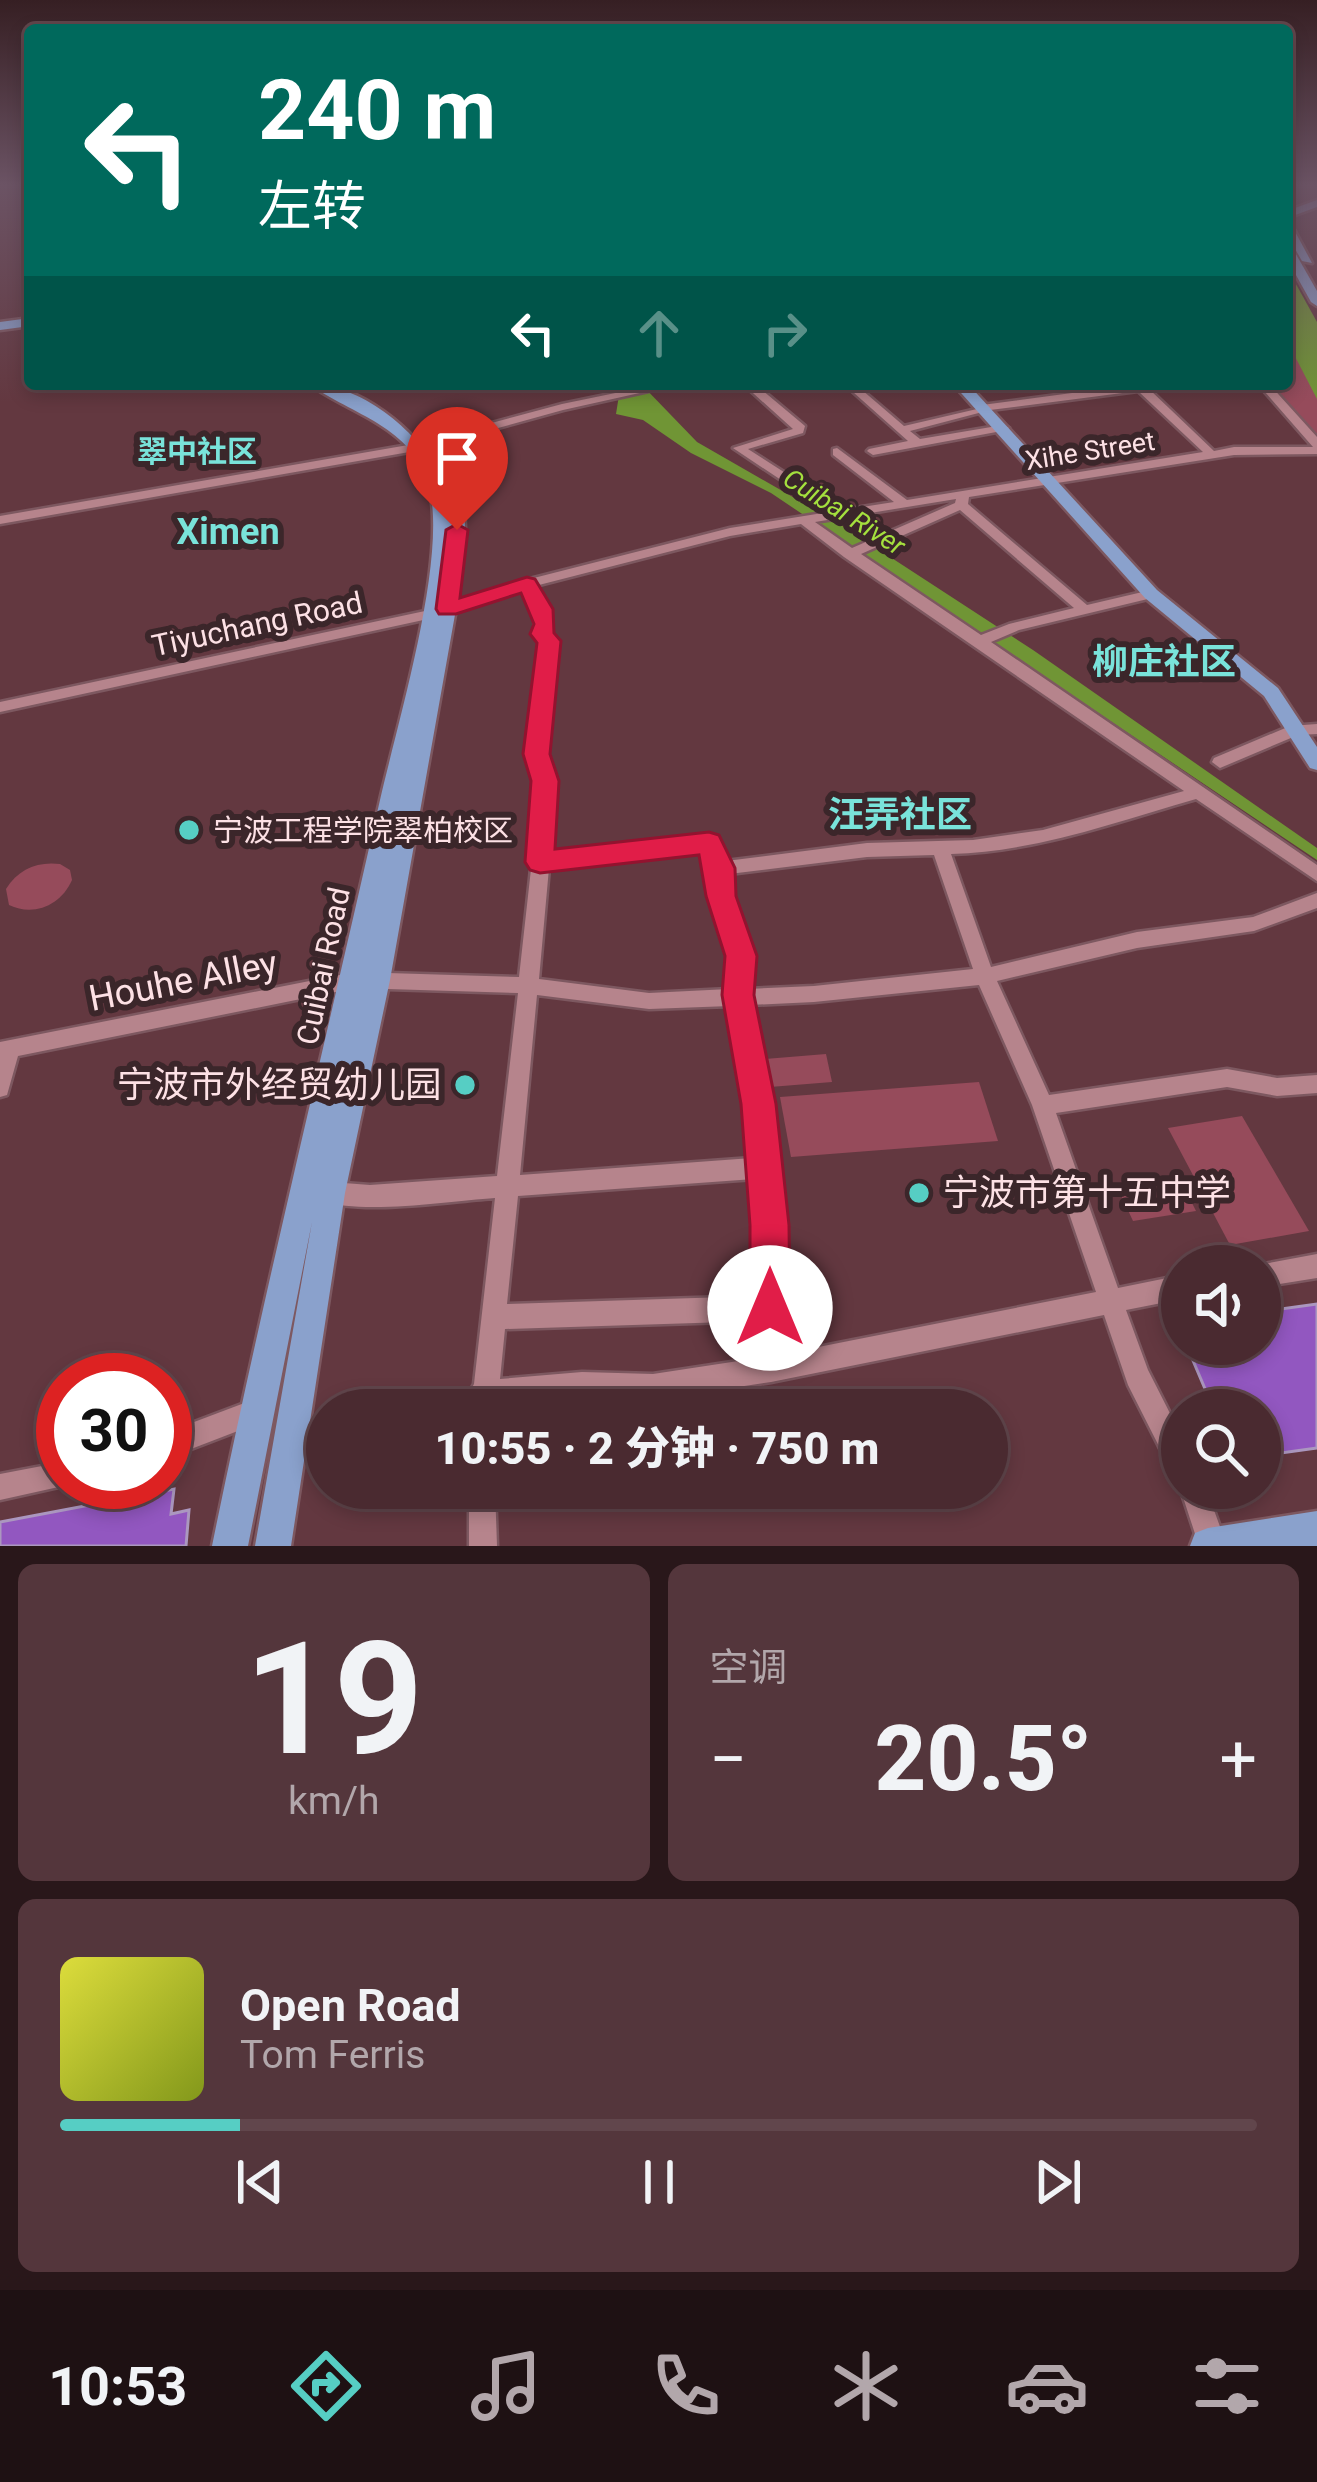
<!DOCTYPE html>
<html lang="zh">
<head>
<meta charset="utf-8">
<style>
  :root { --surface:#4a2a30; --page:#54363c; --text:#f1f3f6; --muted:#b2a7ab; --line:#61464c; --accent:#56cec4 }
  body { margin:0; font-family:Roboto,"Noto Sans SC",sans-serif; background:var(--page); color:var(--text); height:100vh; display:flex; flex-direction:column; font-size:45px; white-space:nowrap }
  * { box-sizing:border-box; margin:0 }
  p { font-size:39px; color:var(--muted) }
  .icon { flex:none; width:66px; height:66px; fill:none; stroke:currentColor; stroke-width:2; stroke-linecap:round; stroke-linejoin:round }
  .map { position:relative; height:1546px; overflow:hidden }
  .drawer { display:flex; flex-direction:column; gap:18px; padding:18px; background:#29171a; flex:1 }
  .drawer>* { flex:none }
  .hud { position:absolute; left:24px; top:24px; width:1269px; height:366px; border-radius:12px; box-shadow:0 6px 18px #0003,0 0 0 3px var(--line); background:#00695c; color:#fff; overflow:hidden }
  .fabs { position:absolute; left:1161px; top:1245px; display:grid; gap:24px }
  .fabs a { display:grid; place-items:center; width:120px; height:120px; border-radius:50%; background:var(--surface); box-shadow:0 6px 18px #0003,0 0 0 3px var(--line); font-size:60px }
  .speed { position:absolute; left:36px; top:1353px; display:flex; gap:24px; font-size:60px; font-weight:700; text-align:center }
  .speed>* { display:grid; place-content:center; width:156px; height:156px; border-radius:50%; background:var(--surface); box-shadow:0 6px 18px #0003,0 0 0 3px var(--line); line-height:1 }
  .speed .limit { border:18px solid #d22; background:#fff; color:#111 }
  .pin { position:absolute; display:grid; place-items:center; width:102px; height:102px; color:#fff; margin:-123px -51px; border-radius:50% 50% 50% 0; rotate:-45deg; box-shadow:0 0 12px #0007 }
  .pin .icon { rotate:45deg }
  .me { position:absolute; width:132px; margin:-66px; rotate:0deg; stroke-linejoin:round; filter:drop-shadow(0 0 9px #0008) }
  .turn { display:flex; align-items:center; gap:42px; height:252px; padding:0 36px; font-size:54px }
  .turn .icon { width:156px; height:156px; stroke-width:2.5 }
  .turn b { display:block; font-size:84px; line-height:102px }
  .lanes { display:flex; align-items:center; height:114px; padding:0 36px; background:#0003; justify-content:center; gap:60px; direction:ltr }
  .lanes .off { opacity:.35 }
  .big { font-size:90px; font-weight:800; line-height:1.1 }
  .drawer .card { flex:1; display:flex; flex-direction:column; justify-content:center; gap:18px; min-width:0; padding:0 42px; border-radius:18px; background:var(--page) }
  .drawer .dial { align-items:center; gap:0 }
  .dial b { font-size:156px; line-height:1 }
  .song { display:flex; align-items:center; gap:36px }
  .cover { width:144px; height:144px; border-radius:18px; background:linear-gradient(135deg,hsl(60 70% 55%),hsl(70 70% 35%)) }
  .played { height:12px; border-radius:6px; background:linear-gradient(90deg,var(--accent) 15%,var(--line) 15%) }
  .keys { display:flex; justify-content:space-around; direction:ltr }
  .heat { display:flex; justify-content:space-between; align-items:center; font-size:66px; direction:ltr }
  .drawer .tiles { flex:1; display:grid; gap:18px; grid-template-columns:1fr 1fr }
  .card:last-child { grid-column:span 2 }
  .trip { position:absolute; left:306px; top:1389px; width:702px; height:120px; border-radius:60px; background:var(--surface); box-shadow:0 6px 18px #0003,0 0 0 3px var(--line); font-weight:800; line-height:120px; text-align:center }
  .dock { display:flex; height:192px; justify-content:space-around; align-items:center; background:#1e1113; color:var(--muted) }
  .dock .icon { width:84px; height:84px }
  .dock .active { color:var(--accent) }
  .dock b { font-size:54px; color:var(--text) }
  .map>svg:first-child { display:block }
</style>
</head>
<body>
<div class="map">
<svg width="1317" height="1546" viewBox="0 0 1317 1546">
  <rect width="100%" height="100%" fill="#633840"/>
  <g fill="#964b5b">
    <path d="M1287,333L1317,388V436L1270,384H1287Z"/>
    <path d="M60,864L70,870L72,880C61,905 34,917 9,905L6,889C18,869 38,861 60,864Z"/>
    <path d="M826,1054L832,1082L770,1087L765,1059Z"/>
    <path d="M979,1082L998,1141L791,1157L780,1097Z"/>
    <path d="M1242,1116L1309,1231L1230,1245L1168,1128Z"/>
    <path d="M1180,1179L1196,1211L1133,1221L1118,1189Z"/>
  </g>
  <g fill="#709535">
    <path d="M1287,268L1317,322V399L1287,341Z"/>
    <path d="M609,384H641L697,442L838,523L1033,650L1317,848V860L771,493L691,453L643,420L616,414L619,395Z"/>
  </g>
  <g fill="#9257c0" stroke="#ab97bf" stroke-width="3">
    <path d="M1317,1304V1448L1260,1456V1410H1214L1186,1344H1260V1323L1271,1322L1266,1311Z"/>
    <path d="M174,1489L171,1514L189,1510L186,1546H0V1522Z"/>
  </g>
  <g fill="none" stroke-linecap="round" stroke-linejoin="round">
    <g stroke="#7d5860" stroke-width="5">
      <g id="minor">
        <path d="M659,384H680L563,410L415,451L0,524V516L414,444L562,404Z"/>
        <path d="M743,384H755L805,426L803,433L748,449L843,510L894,502L833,455V449L837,448L907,500L1203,452L1138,391L990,410L910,431L920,439L1003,425L1009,428L1007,430L873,455L867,451L869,449L908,441L844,384H855L904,426L977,409L982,405L1139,384H1169L1149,389L1214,451L1234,447H1313L1258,384H1269L1317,437V454L1234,455L969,497L968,504L1087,605L1151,590L1158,594L1156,597L1019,630L991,642L1317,865V881L1196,799C1116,822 1035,852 951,854L991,967L1137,932L1253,917L1317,893V908L1254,931L1137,948L997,981L1049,1095L1227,1069L1277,1078L1317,1075V1093L1277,1096L1227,1087L1056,1113L1118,1288L1182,1275V1299L1126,1310L1148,1370L1182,1437V1478L1173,1474L1128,1385L1104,1315L771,1382L653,1400L582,1398L497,1405V1410H471L472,1400L469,1393L474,1384L495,1198C450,1201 363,1215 323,1201L320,1193L323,1185L331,1182L370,1185L497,1176L518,993L355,988L18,1056L7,1095L0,1097V1042L355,972L519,977L536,824L537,781L528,755L542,642L535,634V609L523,590L428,619L0,712V702L425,611L522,581L730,528L829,512L733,448L793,429ZM956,499L955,503L852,548L815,522ZM960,510L1074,608L1009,624L981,635L861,554ZM801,524L844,557L1184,791L1043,830L973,840L867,843L726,861L715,838L709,837L551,854L553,781L544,755L556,641L549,633V609L535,586L730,536ZM703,850L711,868L712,896L731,956L729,989L649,993L539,979L549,868ZM934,855L973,969L814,986L748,989L751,956L730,896L729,874L867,857ZM979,985L1032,1105L1096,1292L783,1354L781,1225L769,1104L750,1005L814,1002ZM537,995L649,1009L730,1006L747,1104L752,1158L520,1175ZM754,1179L757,1225L758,1296L507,1304L518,1196ZM758,1321V1358L653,1374L582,1372L500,1379L505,1329Z"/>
        <path d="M1317,724V734L1298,735L1220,768L1212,762L1214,758L1290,726Z"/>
        <path d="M1317,1254V1278L1260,1287V1266H1253Z"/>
        <path d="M255,1399L264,1403L268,1412L264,1421L165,1459V1433Z"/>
        <path d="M63,1462V1482H74L72,1484L0,1500V1474Z"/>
        <path d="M1182,1482V1488H1206L1227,1546H1199L1180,1488Z"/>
        <path d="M469,1488H495L497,1546H469Z"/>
      </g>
    </g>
    <g stroke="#7d5860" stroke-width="5">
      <g id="major">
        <path d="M1317,200V207L1287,218V211Z"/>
        <path d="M1287,223L1292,226L1312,263L1302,261L1287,235Z"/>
        <path d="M1287,246L1293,249L1317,291V306L1311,302L1287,259Z"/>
        <path d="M30,318V326L0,330V322Z"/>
        <path d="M309,384C360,384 416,429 439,473L422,442L434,439L452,466L464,498L465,530L456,609L390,980L345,1193L291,1546H255L312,1222L248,1546H212C263,1296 324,1049 380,800C397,725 448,557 429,487C413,426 352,415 309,384Z"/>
        <path d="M953,384H968L1157,590L1278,688L1317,747V770L1310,768L1264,696L1145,598Z"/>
        <path d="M1317,1511V1546H1190L1195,1533L1208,1528Z"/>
      </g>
    </g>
    <use href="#minor" fill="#b6848c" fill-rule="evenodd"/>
    <use href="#major" fill="#8aa1cc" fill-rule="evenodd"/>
  </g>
  <linearGradient id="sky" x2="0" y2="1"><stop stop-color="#361f23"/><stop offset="0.46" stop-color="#6b5364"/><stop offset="1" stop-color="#6b5364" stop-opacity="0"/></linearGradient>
  <rect width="1317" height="402" fill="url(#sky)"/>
  <path fill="#e11d48" stroke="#92132f" stroke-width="3" d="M457,524L468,530L460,598L527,577L535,579L553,609L554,633L561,641L550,754L559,781L555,849L709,832L719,835L735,868L736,896L757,956L754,995L776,1104L789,1225L790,1308L784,1322L770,1328L756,1322L750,1308V1225L741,1104L722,995L725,956L706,896L699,855L540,873L530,870L525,862L531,781L523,754L537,643L530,634L534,624L521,593L456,614H439L436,609L446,530Z"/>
  <g fill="#56cec4" stroke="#3b262a" stroke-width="4.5">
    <circle cx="189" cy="830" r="12"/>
    <circle cx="465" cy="1085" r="12"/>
    <circle cx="919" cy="1193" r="12"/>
  </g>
  <g text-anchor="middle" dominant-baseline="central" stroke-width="12" stroke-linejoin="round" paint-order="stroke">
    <g font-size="27" fill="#fde1e5" stroke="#3b262a">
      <text transform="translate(1090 451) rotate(-9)">Xihe Street</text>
    </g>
    <g font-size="27" font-style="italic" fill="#a4e03e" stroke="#3b262a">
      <text transform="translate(844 512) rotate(32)">Cuibai River</text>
    </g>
    <g font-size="30" font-weight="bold" fill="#79e3da" stroke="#3b262a">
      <text x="197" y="451">翠中社区</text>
    </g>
    <g font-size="30" fill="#fde1e5" stroke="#3b262a">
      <text transform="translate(257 624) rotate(-12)">Tiyuchang Road</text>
      <text transform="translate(323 966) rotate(-78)">Cuibai Road</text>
    </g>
    <g font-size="30" fill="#fde1e5" stroke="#3b262a" text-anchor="start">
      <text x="213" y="830">宁波工程学院翠柏校区</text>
    </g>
    <g font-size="36" font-weight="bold" fill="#79e3da" stroke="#3b262a">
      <text x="228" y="532">Ximen</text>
    </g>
    <g font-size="36" font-weight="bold" fill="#79e3da" stroke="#3b262a">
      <text x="1164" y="662">柳庄社区</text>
      <text x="900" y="815">汪弄社区</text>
    </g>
    <g font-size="36" fill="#fde1e5" stroke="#3b262a">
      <text transform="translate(183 981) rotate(-11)">Houhe Alley</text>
    </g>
    <g font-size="36" fill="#fde1e5" stroke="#3b262a" text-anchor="end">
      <text x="441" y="1085">宁波市外经贸幼儿园</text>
      <text x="943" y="1193" text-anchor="start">宁波市第十五中学</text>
    </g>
  </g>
</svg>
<div class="fabs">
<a><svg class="icon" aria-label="sound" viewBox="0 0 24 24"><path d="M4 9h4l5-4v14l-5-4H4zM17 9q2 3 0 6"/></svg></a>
<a><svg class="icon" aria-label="search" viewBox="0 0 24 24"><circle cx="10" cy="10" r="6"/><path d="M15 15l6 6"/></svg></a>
</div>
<div class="speed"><div class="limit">30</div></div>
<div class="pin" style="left:457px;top:530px;background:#d93025"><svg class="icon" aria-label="arrive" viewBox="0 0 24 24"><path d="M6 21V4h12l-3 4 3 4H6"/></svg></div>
<svg class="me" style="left:770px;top:1308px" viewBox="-20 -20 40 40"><circle r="19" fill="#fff"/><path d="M0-13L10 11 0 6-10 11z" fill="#e11d48"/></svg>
<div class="trip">10:55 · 2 分钟 · 750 m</div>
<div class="hud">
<div class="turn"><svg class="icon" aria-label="left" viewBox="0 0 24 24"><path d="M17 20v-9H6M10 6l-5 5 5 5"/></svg><div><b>240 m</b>左转</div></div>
<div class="lanes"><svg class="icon" aria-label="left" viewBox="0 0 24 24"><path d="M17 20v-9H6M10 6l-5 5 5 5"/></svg><svg class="icon off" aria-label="ahead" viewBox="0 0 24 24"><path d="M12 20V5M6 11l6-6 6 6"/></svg><svg class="icon off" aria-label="right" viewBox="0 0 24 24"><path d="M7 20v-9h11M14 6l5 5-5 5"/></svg></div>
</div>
</div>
<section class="drawer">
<div class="tiles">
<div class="card dial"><b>19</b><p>km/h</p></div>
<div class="card"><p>空调</p>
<div class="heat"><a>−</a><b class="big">20.5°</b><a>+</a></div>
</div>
<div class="card">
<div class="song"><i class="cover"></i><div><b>Open Road</b><p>Tom Ferris</p></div></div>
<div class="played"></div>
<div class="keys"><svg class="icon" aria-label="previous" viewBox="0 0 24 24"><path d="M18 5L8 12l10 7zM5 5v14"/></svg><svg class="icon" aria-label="pause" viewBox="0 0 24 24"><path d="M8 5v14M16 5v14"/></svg><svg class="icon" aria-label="next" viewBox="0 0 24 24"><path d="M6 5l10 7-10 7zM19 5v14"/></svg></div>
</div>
</div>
</section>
<nav class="dock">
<b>10:53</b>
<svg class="icon active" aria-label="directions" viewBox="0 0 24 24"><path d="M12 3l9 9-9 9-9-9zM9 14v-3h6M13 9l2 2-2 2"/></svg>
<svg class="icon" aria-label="music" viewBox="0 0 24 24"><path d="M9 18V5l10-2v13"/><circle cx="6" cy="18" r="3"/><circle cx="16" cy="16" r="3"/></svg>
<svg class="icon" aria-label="phone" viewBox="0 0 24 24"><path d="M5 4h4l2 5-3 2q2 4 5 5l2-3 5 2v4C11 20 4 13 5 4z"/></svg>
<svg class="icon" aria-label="climate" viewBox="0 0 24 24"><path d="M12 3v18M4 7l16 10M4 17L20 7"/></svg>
<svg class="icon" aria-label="car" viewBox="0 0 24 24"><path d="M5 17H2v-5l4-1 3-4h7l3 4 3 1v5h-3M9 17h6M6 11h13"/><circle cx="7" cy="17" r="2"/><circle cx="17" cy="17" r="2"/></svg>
<svg class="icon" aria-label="filters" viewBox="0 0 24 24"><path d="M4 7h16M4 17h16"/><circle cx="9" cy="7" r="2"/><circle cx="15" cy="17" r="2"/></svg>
</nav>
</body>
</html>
